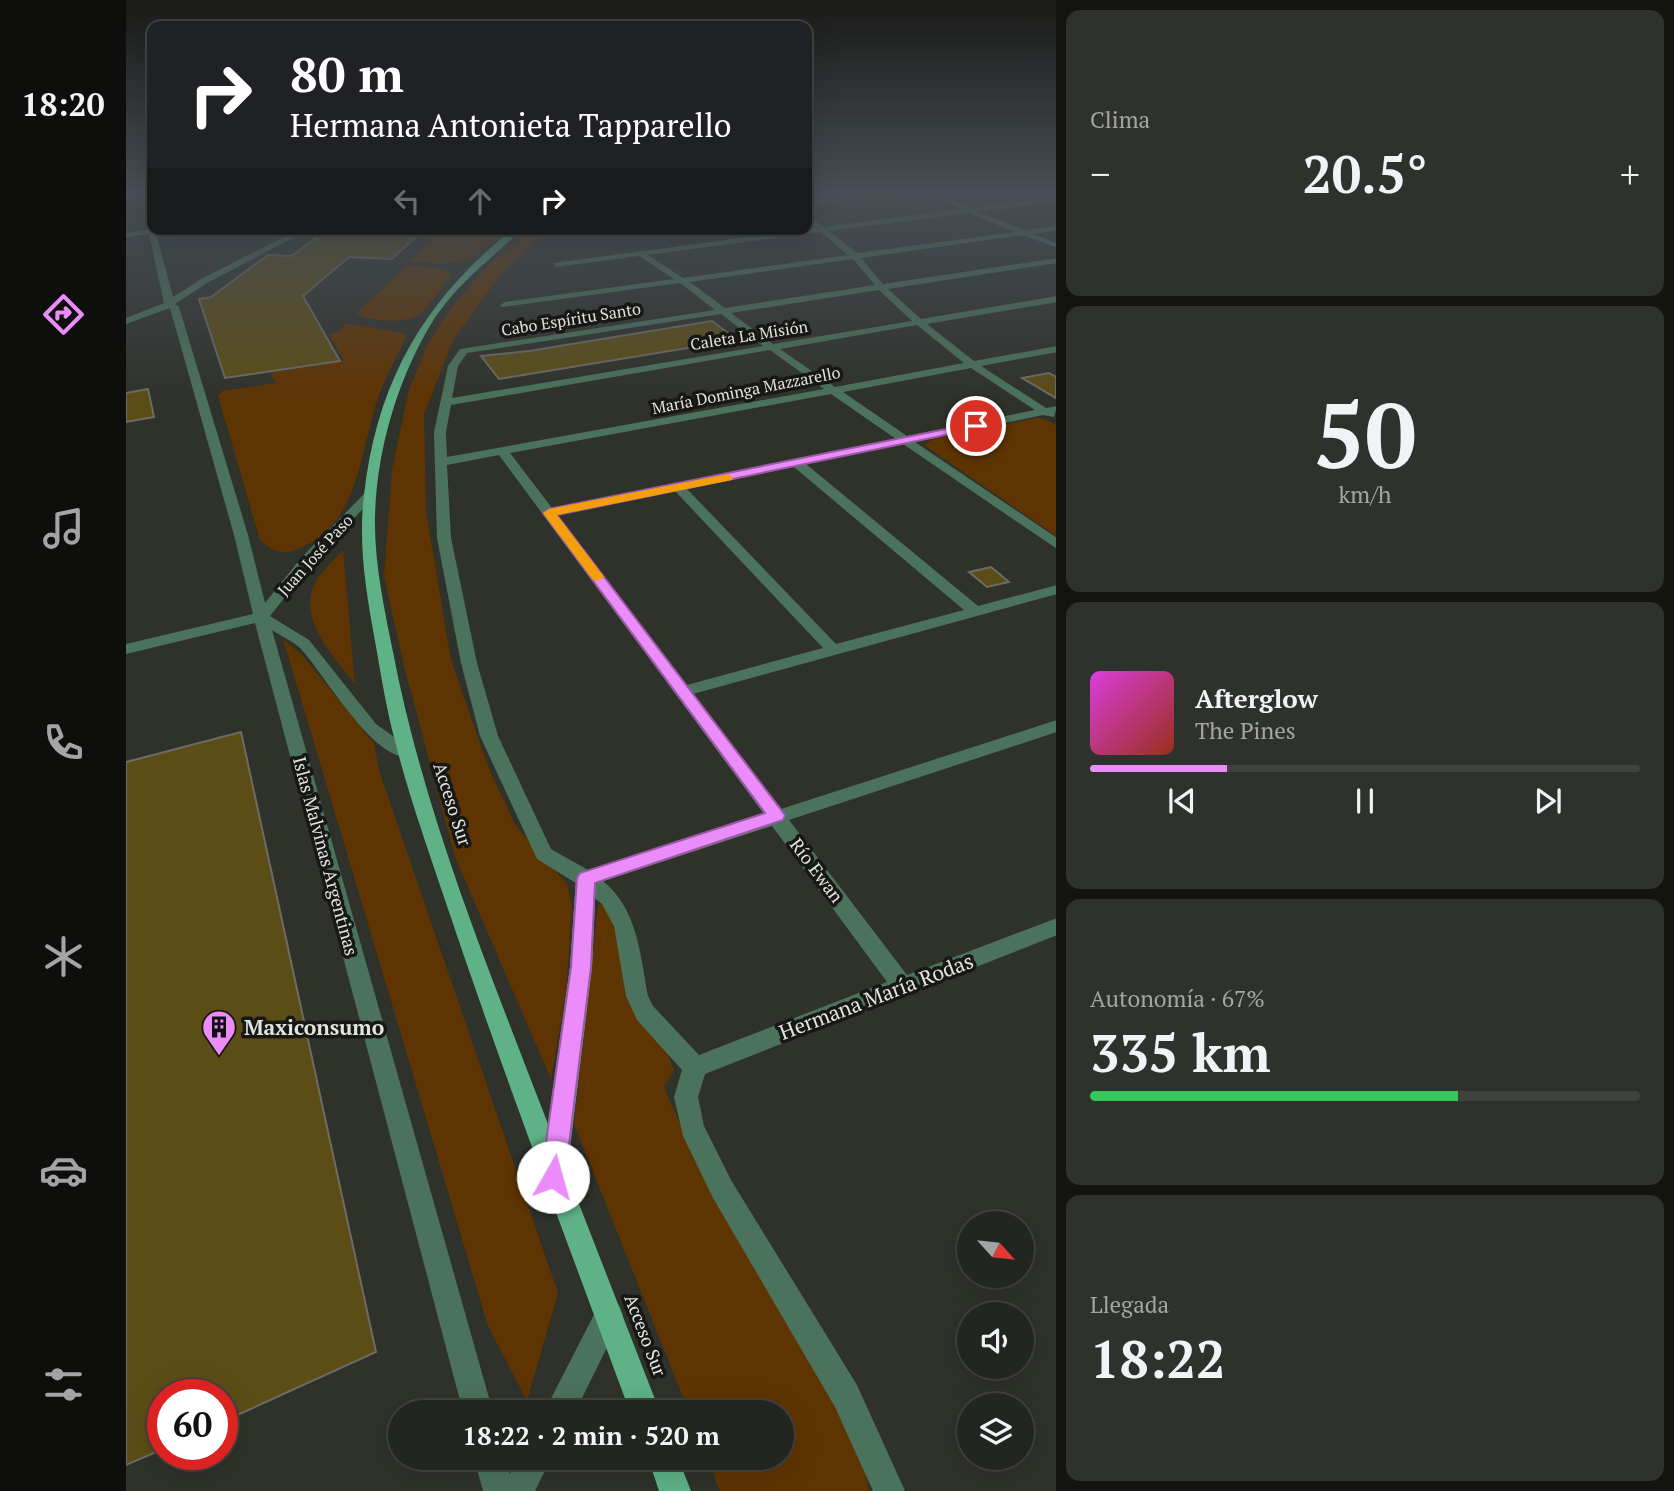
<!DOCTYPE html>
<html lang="es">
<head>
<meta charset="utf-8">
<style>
  :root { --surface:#232520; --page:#2f312d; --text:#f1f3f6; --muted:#a3a5a5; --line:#40423e; --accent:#ec8cfb }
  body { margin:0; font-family:"PT Serif",serif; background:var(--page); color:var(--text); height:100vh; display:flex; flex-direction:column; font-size:26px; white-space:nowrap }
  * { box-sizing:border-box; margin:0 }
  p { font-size:23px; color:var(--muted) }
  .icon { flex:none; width:38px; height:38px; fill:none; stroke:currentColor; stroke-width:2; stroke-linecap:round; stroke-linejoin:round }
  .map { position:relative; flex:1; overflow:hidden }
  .panel { display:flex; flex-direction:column; gap:10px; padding:10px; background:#131412; width:618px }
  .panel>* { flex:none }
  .guide { position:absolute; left:21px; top:21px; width:665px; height:214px; border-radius:14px; box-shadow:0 7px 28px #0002,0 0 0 2px var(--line); background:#202124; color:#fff; overflow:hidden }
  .needle { width:46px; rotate:117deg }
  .controls { position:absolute; left:831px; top:1211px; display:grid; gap:14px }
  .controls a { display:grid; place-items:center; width:77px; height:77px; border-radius:50%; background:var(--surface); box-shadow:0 7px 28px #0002,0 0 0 2px var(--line); font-size:35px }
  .speed { position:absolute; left:21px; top:1379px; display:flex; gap:14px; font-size:35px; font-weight:700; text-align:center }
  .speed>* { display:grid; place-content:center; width:91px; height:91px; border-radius:50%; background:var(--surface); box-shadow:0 7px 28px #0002,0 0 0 2px var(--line); line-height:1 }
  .speed .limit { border:10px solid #d22; background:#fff; color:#111 }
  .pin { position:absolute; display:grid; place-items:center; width:60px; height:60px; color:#fff; margin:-30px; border:4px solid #fff; border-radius:50%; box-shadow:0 2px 7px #0007 }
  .me { position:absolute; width:77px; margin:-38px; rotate:7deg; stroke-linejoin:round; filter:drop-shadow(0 0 5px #0008) }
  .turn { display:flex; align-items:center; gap:24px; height:147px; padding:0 28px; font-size:32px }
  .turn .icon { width:91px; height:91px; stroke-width:2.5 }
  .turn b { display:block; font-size:49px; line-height:60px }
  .lanes { display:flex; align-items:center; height:66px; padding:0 28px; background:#0003; justify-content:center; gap:35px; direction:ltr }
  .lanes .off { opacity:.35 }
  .big { font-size:52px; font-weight:700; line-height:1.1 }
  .panel .widget { flex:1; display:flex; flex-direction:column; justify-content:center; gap:10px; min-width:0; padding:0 24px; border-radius:14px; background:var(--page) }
  .panel .dial { align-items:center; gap:0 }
  .dial b { font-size:91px; line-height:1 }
  .song { display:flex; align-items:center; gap:21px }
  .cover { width:84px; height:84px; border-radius:10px; background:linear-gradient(135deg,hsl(300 70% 55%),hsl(10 70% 35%)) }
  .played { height:7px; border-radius:4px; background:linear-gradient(90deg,var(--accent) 25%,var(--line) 25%) }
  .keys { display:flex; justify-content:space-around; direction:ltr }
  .heat { display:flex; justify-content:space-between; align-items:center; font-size:38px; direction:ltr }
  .charge { height:10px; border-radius:5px; background:linear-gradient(90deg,#34c759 67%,var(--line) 0) }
  .trip { position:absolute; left:262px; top:1400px; width:406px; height:70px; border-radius:35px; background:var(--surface); box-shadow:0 7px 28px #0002,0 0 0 2px var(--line); font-weight:700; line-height:70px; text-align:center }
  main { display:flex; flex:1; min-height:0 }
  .dock { display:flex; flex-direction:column; width:126px; justify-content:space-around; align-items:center; background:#0e0f0d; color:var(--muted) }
  .dock .icon { width:49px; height:49px }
  .dock .active { color:var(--accent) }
  .dock b { font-size:32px; color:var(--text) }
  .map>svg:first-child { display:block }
</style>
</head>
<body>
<main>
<nav class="dock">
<b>18:20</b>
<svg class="icon active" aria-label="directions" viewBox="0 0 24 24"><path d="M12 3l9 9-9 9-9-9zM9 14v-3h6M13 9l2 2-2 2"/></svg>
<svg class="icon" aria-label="music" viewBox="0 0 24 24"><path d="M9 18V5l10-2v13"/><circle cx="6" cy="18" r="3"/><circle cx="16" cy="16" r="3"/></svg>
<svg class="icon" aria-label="phone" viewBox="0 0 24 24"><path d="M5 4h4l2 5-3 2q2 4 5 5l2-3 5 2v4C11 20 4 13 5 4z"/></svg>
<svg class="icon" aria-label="climate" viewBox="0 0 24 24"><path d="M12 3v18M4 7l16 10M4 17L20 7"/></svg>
<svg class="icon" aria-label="car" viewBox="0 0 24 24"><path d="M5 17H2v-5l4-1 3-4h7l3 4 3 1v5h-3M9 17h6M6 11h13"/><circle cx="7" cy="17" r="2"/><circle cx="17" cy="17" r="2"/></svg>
<svg class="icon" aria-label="filters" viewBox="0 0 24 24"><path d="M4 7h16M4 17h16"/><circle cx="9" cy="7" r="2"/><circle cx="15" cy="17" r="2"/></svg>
</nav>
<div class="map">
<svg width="931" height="1491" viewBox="0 0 931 1491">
  <rect width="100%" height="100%" fill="#2f312b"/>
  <path fill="#34392d" d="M814,192H870L890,200L851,205Z"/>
  <g fill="#5f3403">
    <path d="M310,229H382C338,265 342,265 284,262Z"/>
    <path d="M404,229H425L375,274L327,340L298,414L300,510L325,660L363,769L390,826L441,884L446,906L440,992L425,1079L329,857L278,666L258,576L266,470L283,389L301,346L322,312L359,268Z"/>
    <path d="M282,265L318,269L326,275L295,314C278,324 247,322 230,314Z"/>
    <path d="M220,323L278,333L280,337C270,358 258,379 251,401C234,453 233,521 177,547C159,556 148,553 134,540L92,396L96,391L150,383L144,373L218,361L203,334L213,332Z"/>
    <path d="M910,418L919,419L930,425V536L798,445L805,440Z"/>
    <path d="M217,550L229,684C208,656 171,620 189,583C195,571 208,560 217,550Z"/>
    <path d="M157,639L176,655L248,743L253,770L432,1293L401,1401L362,1326Z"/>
    <path d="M477,904L488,921L548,1070L538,1087L575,1171L698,1376L739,1469L743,1491H594L581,1458H656V1412H563L448,1124L472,905Z"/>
  </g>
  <g fill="#5c4d17" stroke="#6d6b65" stroke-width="2">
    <path d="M201,229H298L266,259L223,257L177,296L214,361L99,378L73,299L85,297L142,255L166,256Z"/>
    <path d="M586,321L611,340L373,379L355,356L403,351Z"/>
    <path d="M923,373L930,377V398L896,378Z"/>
    <path d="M22,389L28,417L0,422V393Z"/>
    <path d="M865,567L883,582L861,587L843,572Z"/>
    <path d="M115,732L250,1352L96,1422V1395H37V1449L0,1465V762Z"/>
  </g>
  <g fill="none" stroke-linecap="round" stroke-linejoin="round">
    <g fill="#4b725c" fill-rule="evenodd">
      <path d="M761,192H784L681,206V202Z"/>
      <path d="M795,192H805L844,208L931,197V201L852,212L899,230L931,226V230L907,234L931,243V248L897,235L735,258L757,284L931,258V263L762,289L795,319L931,296V302L801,324L848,361L931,346V352L855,366L920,408L931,406L928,417L917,415L789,442L931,538V549L777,444L680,464L852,606L931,585V594L567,694L655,809L931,720V732L663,820L781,975L931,918V935L579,1074L572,1097L578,1126L605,1180L731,1385L779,1491H747L709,1407L587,1198L557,1136L548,1097L556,1070L511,1020L500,996L488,926L476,904L453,885L411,859L354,736L335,663L311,538L308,432L322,366L334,349L589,310L554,283L376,307L374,305L379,302L548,279L513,256L430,267L427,263L690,228L681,220V215L698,227L835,209ZM843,213L889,232L731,253L703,231ZM695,232L722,255L557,278L522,255ZM727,259L749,285L599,308L564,282ZM753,290L786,321L647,344L605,313ZM595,314L637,346L326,398L332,366L341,353ZM791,325L838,363L709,387L654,349ZM644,350L698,389L321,457L320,432L325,405ZM845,368L909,410L781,436L717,392ZM705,394L770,439L426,508L384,453ZM373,455L638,814L462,870L425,849L372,736L351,663L325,538L321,465ZM668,467L838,610L710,644L561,489ZM549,491L697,648L561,685L431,515ZM646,826L761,982L573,1055L527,1006L522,996C514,954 512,910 477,881Z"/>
      <path d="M27,229H51L30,233L47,297L75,279L174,229H184L81,283L49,304L53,307L122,535L139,603L175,558L240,492L244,491L250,495L185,564L144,616L183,640L250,724L289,752L286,756C250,767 196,670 174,648C166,641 155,636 146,630L367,1412H337L129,623L0,654V644L127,614L108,535L44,308L0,324V318L38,303L23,234L0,237V233Z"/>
      <path d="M474,229H495L457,236L453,234Z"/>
      <path d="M483,1301L493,1305L497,1315L449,1412H418L473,1305Z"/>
      <path d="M348,1458H379L384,1474L392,1458H425L409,1491H357Z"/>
    </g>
    <g fill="#5eb286" fill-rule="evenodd">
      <path d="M387,229H396C362,262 326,287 302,329C270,385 251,451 249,516C248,562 258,607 267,652C298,814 363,970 422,1124L444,967L450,879L453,873L460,871L467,873L470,879L466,967L441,1173L534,1412H504C442,1244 378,1076 321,906C303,852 283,797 269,741C260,708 255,674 249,641C240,592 232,544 238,495C251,381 298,300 387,229Z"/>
      <path d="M522,1458H552L565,1491H533Z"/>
    </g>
  </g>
  <linearGradient id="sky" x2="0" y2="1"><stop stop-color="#1a1b18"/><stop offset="0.48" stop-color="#474e55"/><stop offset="1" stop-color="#474e55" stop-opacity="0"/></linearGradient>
  <rect width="931" height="401" fill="url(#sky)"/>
  <path fill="#ec8cfb" stroke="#995ba3" stroke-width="2" d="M850,423L854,424V428L431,515L659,815L657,820L469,883L465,967L439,1177L435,1185L427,1188L419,1185L415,1177L445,967L451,878L454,873L639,813L417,513L423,509Z"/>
  <path fill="#f59e0b" d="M602,474L607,478L606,480L431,515L478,577L472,581L467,580L417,513L423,509Z"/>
  <defs>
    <g id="building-pin" transform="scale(1.75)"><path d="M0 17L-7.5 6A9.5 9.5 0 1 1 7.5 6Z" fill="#ec8cfb" stroke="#171816"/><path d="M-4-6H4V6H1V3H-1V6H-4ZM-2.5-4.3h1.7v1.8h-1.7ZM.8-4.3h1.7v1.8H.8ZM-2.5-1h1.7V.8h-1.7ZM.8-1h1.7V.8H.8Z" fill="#111"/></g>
  </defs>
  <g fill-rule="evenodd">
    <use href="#building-pin" x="93" y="1027"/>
  </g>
  <g text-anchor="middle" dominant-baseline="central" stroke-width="7" stroke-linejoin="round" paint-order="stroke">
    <g font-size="16" fill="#e2e4e0" stroke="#171816">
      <text transform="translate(445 319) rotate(-9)">Cabo Espíritu Santo</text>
      <text transform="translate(623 335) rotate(-9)">Caleta La Misión</text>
      <text transform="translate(620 390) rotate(-11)">María Dominga Mazzarello</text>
      <text transform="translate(189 555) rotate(-48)">Juan José Paso</text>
    </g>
    <g font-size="18" fill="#e2e4e0" stroke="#171816">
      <text transform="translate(327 804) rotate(72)">Acceso Sur</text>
      <text transform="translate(200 856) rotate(75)">Islas Malvinas Argentinas</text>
      <text transform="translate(691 870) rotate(53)">Río Ewan</text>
      <text transform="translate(520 1335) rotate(69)">Acceso Sur</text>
    </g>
    <g font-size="21" fill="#e2e4e0" stroke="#171816">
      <text transform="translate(750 996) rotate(-21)">Hermana María Rodas</text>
    </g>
    <g font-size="21" font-weight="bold" fill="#e2e4e0" stroke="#171816" text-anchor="start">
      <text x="118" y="1027">Maxiconsumo</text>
    </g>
  </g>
</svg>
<div class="controls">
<a><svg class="needle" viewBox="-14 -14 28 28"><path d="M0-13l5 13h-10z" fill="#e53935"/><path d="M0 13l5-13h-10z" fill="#a3a5a5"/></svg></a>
<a><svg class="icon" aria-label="sound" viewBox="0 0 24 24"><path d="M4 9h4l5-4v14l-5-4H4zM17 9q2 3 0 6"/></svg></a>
<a><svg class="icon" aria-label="layers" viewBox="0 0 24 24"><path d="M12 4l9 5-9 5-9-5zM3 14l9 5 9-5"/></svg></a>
</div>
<div class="speed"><div class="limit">60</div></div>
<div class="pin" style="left:850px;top:426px;background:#d93025"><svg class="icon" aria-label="arrive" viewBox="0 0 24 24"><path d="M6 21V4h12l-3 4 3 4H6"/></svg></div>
<svg class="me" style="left:427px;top:1177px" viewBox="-20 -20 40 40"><circle r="19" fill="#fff"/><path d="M0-13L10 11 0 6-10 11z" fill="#ec8cfb"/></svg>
<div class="trip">18:22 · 2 min · 520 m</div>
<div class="guide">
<div class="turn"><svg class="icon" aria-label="right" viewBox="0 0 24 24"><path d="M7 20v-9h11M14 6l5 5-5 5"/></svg><div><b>80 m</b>Hermana Antonieta Tapparello</div></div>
<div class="lanes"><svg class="icon off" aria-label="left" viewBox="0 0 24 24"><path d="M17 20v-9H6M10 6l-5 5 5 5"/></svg><svg class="icon off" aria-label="ahead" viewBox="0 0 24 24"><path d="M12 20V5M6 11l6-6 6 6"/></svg><svg class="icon" aria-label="right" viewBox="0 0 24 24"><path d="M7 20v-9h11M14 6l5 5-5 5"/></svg></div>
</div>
</div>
<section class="panel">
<div class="widget"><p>Clima</p>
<div class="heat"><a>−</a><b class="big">20.5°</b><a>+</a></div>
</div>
<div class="widget dial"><b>50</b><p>km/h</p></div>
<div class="widget">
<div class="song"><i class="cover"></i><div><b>Afterglow</b><p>The Pines</p></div></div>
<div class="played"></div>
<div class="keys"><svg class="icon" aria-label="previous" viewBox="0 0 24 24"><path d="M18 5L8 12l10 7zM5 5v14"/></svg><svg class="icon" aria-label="pause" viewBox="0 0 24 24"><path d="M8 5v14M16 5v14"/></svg><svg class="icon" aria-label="next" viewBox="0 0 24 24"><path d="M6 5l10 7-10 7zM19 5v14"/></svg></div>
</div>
<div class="widget"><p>Autonomía · 67%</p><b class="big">335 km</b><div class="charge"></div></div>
<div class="widget"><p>Llegada</p><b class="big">18:22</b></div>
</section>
</main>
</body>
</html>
